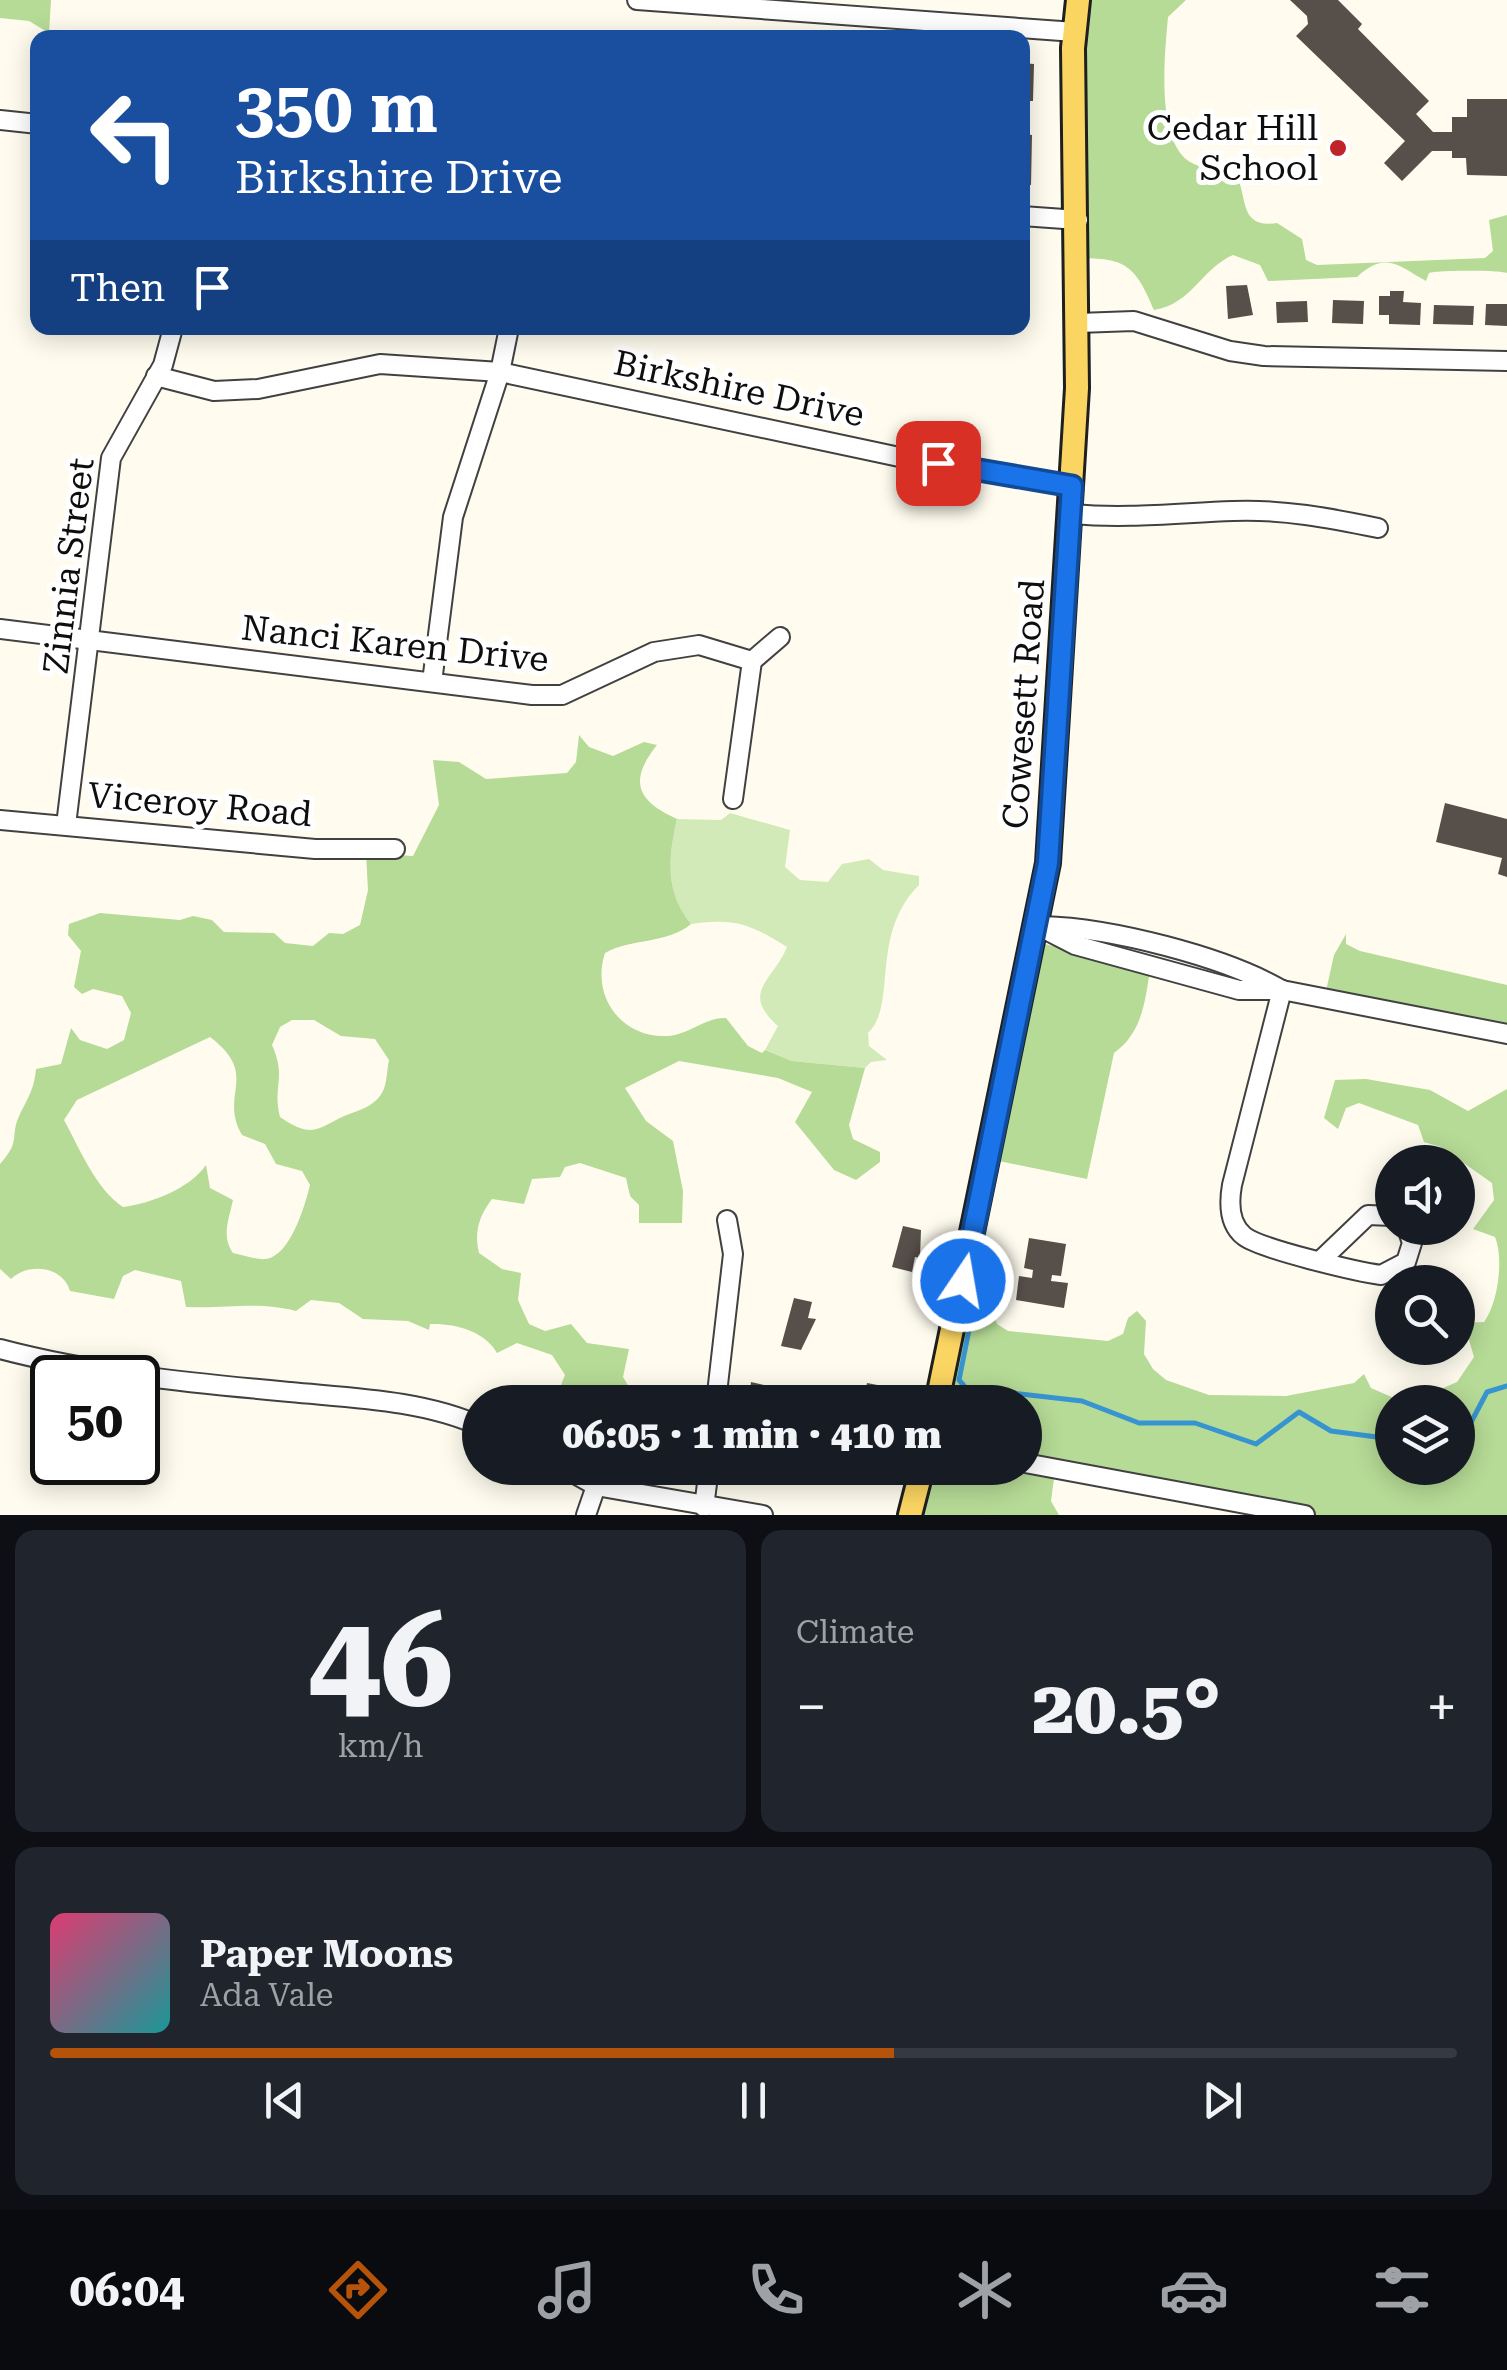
<!DOCTYPE html>
<html lang="en">
<head>
<meta charset="utf-8">
<style>
  :root { --surface:#171b24; --page:#20242c; --text:#f1f3f6; --muted:#9ea1a6; --line:#363941; --accent:#b45309 }
  body { margin:0; font-family:"Roboto Serif",serif; background:var(--page); color:var(--text); height:100vh; display:flex; flex-direction:column; font-size:38px; white-space:nowrap }
  * { box-sizing:border-box; margin:0 }
  p { font-size:32px; color:var(--muted) }
  .icon { flex:none; width:55px; height:55px; fill:none; stroke:currentColor; stroke-width:2; stroke-linecap:round; stroke-linejoin:round }
  .map { position:relative; height:1515px; overflow:hidden }
  .drawer { display:flex; flex-direction:column; gap:15px; padding:15px; background:#0d0f14; flex:1 }
  .drawer>* { flex:none }
  .hud { position:absolute; left:30px; top:30px; width:1000px; height:305px; border-radius:20px; box-shadow:0 5px 25px #0003; background:#1a4fa0; color:#fff; overflow:hidden }
  .buttons { position:absolute; left:1375px; top:1145px; display:grid; gap:20px }
  .buttons a { display:grid; place-items:center; width:100px; height:100px; border-radius:50%; background:var(--surface); box-shadow:0 5px 25px #0003; font-size:50px }
  .speed { position:absolute; left:30px; top:1355px; display:flex; gap:20px; font-size:50px; font-weight:700; text-align:center }
  .speed>* { display:grid; place-content:center; width:130px; height:130px; border-radius:50%; background:var(--surface); box-shadow:0 5px 25px #0003; line-height:1 }
  .speed .limit { border:5px solid #111; border-radius:15px; background:#fff; color:#111 }
  .pin { position:absolute; display:grid; place-items:center; width:85px; height:85px; color:#fff; margin:-42px; border-radius:20px; box-shadow:0 5px 15px #0006 }
  .me { position:absolute; width:110px; margin:-55px; rotate:12deg; stroke-linejoin:round; filter:drop-shadow(0 0 8px #0008) }
  .turn { display:flex; align-items:center; gap:35px; height:210px; padding:0 40px; font-size:45px }
  .turn .icon { width:130px; height:130px; stroke-width:2.5 }
  .turn b { display:block; font-size:70px; line-height:85px }
  .then { display:flex; align-items:center; height:95px; padding:0 40px; background:#0003; gap:20px; font-size:38px }
  .big { font-size:75px; font-weight:800; line-height:1.1 }
  .drawer .widget { flex:1; display:flex; flex-direction:column; justify-content:center; gap:15px; min-width:0; padding:0 35px; border-radius:20px; background:var(--page) }
  .drawer .dial { align-items:center; gap:0 }
  .dial b { font-size:130px; line-height:1 }
  .song { display:flex; align-items:center; gap:30px }
  .cover { width:120px; height:120px; border-radius:15px; background:linear-gradient(135deg,hsl(340 70% 55%),hsl(180 70% 35%)) }
  .played { height:10px; border-radius:5px; background:linear-gradient(90deg,var(--accent) 60%,var(--line) 60%) }
  .keys { display:flex; justify-content:space-around; direction:ltr }
  .heat { display:flex; justify-content:space-between; align-items:center; font-size:55px; direction:ltr }
  .drawer .tiles { flex:1; display:grid; gap:15px; grid-template-columns:1fr 1fr }
  .widget:last-child { grid-column:span 2 }
  .trip { position:absolute; left:462px; top:1385px; width:580px; height:100px; border-radius:50px; background:var(--surface); box-shadow:0 5px 25px #0003; font-weight:800; line-height:100px; text-align:center }
  .menu { display:flex; height:160px; justify-content:space-around; align-items:center; background:#090b0e; color:var(--muted) }
  .menu .icon { width:70px; height:70px }
  .menu .selected { color:var(--accent) }
  .menu b { font-size:45px; color:var(--text) }
  .map>svg:first-child { display:block }
</style>
</head>
<body>
<div class="map">
<svg width="1507" height="1515" viewBox="0 0 1507 1515">
  <rect width="100%" height="100%" fill="#fffcef"/>
  <path fill="#d2eab7" d="M730,813L790,830L785,867L800,880L828,882L842,864L869,859L883,870L919,876V885C869,935 898,1005 868,1033L869,1046L887,1060L871,1062L865,1068L792,1061L765,1050L778,1026C739,992 774,980 787,947C750,924 735,918 691,924C665,892 668,859 677,819L721,820Z"/>
  <g fill="#b6db96" fill-rule="evenodd">
    <path d="M0,0H51L49,33L29,21L0,18Z"/>
    <path d="M1077,0H1186L1168,17C1165,52 1154,147 1194,164C1209,171 1223,169 1238,179C1247,199 1240,229 1277,223L1302,239L1306,260L1317,265L1485,258L1493,251L1489,220L1507,215V273C1499,270 1437,270 1429,273L1426,281C1401,268 1387,249 1357,277L1268,281L1260,265L1233,255C1201,269 1192,304 1154,310C1135,265 1126,258 1077,258Z"/>
    <path d="M579,735L589,747L613,756L644,742L657,745C628,781 637,801 677,819C668,859 665,892 691,924C668,944 631,938 605,953C591,995 620,1038 667,1036C689,1035 705,1017 726,1018L748,1046L762,1053L765,1050L792,1061L865,1068L849,1125L853,1139L880,1152V1162L856,1180L834,1170L795,1122L812,1092L778,1078L679,1061L625,1088L646,1121L673,1141L683,1191L682,1223H639V1205L630,1196L626,1178L580,1163L565,1167L560,1177L532,1179L524,1204L492,1199C479,1216 474,1232 479,1253L502,1269L521,1273L518,1300L529,1324L545,1331L571,1324L587,1343L629,1349L623,1377L629,1387L640,1392V1400L615,1398L602,1402L575,1387L556,1397L565,1375L552,1355L517,1343L497,1353C485,1331 454,1323 430,1324L429,1330L408,1321L363,1319L339,1303L311,1300L296,1311C255,1301 228,1309 186,1307L181,1281L135,1270L123,1276L114,1299L70,1291C63,1266 28,1262 11,1279L0,1269V1164C22,1140 9,1136 20,1114C29,1096 34,1089 36,1069L61,1064L71,1028L80,1040L107,1049L124,1040L131,1013L122,996L93,989L82,994L74,987L81,951L68,935L69,924L100,913L180,920L193,916L212,920L224,932L274,933L285,943L313,946L329,933L343,934L360,925L368,890L366,853L413,856L439,805L433,760L459,762L486,779L567,773L576,762ZM292,1020H314L341,1036L375,1039L389,1060C387,1069 387,1083 383,1091C377,1104 363,1109 352,1113C319,1125 316,1142 280,1117C272,1085 287,1079 272,1045L280,1027ZM210,1037C261,1076 218,1093 242,1135L265,1144L276,1164L302,1171L310,1185C305,1206 290,1256 266,1259C256,1260 243,1255 233,1253C221,1236 229,1219 233,1200L210,1188L206,1165C189,1189 152,1203 123,1207C95,1188 80,1149 64,1120L77,1100Z"/>
    <path d="M1346,934V944L1360,951L1507,985V1038L1326,991L1334,955Z"/>
    <path d="M1033,941L1150,970C1145,1002 1142,1033 1114,1053L1087,1179L989,1159Z"/>
    <path d="M1366,1079L1430,1090L1468,1111L1507,1089V1515H1305L1055,1471L1051,1501L1059,1515H909L920,1468H1025V1402H935L958,1307L994,1315L997,1324L1008,1331L1108,1341L1123,1334L1128,1318L1137,1311L1146,1321L1144,1354L1153,1369L1166,1380L1209,1395L1286,1396L1354,1383L1364,1374L1371,1388L1403,1402H1392V1468H1458V1402H1411L1457,1382L1474,1357L1464,1323L1484,1322C1498,1303 1504,1259 1495,1237L1473,1229L1494,1200L1492,1183L1441,1147L1424,1142L1418,1125L1359,1103L1346,1108L1338,1129L1324,1118L1335,1080Z"/>
  </g>
  <g fill="none" stroke-linecap="round" stroke-linejoin="round">
    <g stroke="#3894d0" stroke-width="5">
      <path d="M970,1325L959,1380L966,1388L1082,1401L1139,1423H1195L1256,1444L1299,1412L1331,1431L1392,1439"/>
      <path d="M1458,1447L1487,1392L1507,1386"/>
    </g>
  </g>
  <g fill="#574f4a">
    <path d="M1290,0H1338L1362,24L1358,29L1429,101L1416,114L1433,132H1452V117H1467V99H1507V176L1467,175L1466,158H1452V151H1432L1402,181L1384,163L1405,141L1296,36L1308,24L1307,16Z"/>
    <path d="M1022,63L1034,64L1033,101H1022Z"/>
    <path d="M1022,134L1032,135L1031,185L1022,184Z"/>
    <path d="M1247,285L1253,315L1228,319L1226,286Z"/>
    <path d="M1390,291H1404L1403,302L1421,303L1420,325L1389,324V315H1379V296H1390Z"/>
    <path d="M1333,300L1364,301L1363,324L1332,323Z"/>
    <path d="M1307,301L1308,322L1277,323L1276,302Z"/>
    <path d="M1486,304H1507V326L1485,325Z"/>
    <path d="M1434,305L1474,306L1473,325L1433,324Z"/>
    <path d="M1445,803L1507,819V877L1498,874L1502,858L1436,842Z"/>
    <path d="M903,1226L921,1230L920,1258L915,1257L912,1272L892,1267Z"/>
    <path d="M1029,1238L1066,1244L1061,1276L1052,1275L1051,1281L1068,1283L1064,1308L1016,1300L1019,1276L1032,1278L1033,1270L1024,1268Z"/>
    <path d="M794,1298L812,1302L808,1318L816,1319L801,1350L781,1346Z"/>
    <path d="M751,1382L768,1386L767,1402H749Z"/>
    <path d="M867,1383L888,1387L885,1402H864Z"/>
    <path d="M769,1468H808L806,1483L767,1480Z"/>
    <path d="M837,1468H870L869,1482L838,1480Z"/>
  </g>
  <g fill="none" stroke-linecap="round" stroke-linejoin="round">
    <g stroke="#414141" stroke-width="22">
      <g id="minor">
        <path d="M637,0L1075,32"/>
        <path d="M0,120L38,124"/>
        <path d="M1022,216L1078,220"/>
        <path d="M1078,323L1134,321L1230,351L1264,356L1507,361"/>
        <path d="M156,376L214,391L258,389L380,364L500,372L904,458L1072,486"/>
        <path d="M1072,514C1127,519 1178,513 1233,511C1282,509 1330,518 1378,528"/>
        <path d="M0,629L532,695H562L654,652L699,645L752,661"/>
        <path d="M752,661L780,637"/>
        <path d="M432,682L453,517L500,372L509,328"/>
        <path d="M733,799L752,661"/>
        <path d="M0,820L315,849H395"/>
        <path d="M66,825L111,458L163,365L173,328"/>
        <path d="M1036,925L1075,945L1239,990H1282L1507,1034"/>
        <path d="M1043,926C1111,928 1223,956 1282,990"/>
        <path d="M1282,990L1232,1185C1229,1202 1229,1224 1244,1236C1260,1249 1358,1272 1381,1275L1406,1262L1412,1243L1407,1228"/>
        <path d="M1321,1260L1368,1215L1392,1216"/>
        <path d="M0,1349C94,1374 193,1383 290,1392C352,1398 423,1400 480,1426"/>
        <path d="M716,1402L733,1254L727,1220"/>
        <path d="M1025,1463L1305,1515"/>
        <path d="M564,1468L596,1486L763,1515"/>
        <path d="M704,1507L709,1468"/>
        <path d="M586,1515L596,1486"/>
      </g>
    </g>
    <g stroke="#1f1f1f" stroke-width="28">
      <g id="major">
        <path d="M937,1402L1048,863L1077,388L1073,48L1078,0"/>
        <path d="M910,1515L922,1468"/>
      </g>
    </g>
    <use href="#minor" stroke="#fff" stroke-width="18"/>
    <use href="#major" stroke="#fbd562" stroke-width="22"/>
  </g>
  <g fill="none" stroke-linecap="round" stroke-linejoin="round">
    <g stroke="#114b97" stroke-width="25">
      <path id="route" d="M938,463L1072,486L1048,863L963,1281"/>
    </g>
    <use href="#route" stroke="#1a73e8" stroke-width="18"/>
  </g>
  <circle fill="#c1232b" stroke="#fff" stroke-width="4" cx="1338" cy="148" r="10"/>
  <g text-anchor="middle" dominant-baseline="central" stroke-width="10" stroke-linejoin="round" paint-order="stroke">
    <g font-size="35" fill="#0e0e0e" stroke="#fff" text-anchor="end">
      <text x="1318" y="128">Cedar Hill<tspan x="1318" dy="40">School</tspan></text>
    </g>
    <g font-size="35" fill="#0e0e0e" stroke="#fff">
      <text transform="translate(739 389) rotate(12)">Birkshire Drive</text>
      <text transform="translate(69 566) rotate(-83)">Zinnia Street</text>
      <text transform="translate(395 644) rotate(6)">Nanci Karen Drive</text>
      <text transform="translate(1024 704) rotate(-86)">Cowesett Road</text>
      <text transform="translate(200 805) rotate(5)">Viceroy Road</text>
    </g>
  </g>
</svg>
<div class="buttons">
<a><svg class="icon" aria-label="sound" viewBox="0 0 24 24"><path d="M4 9h4l5-4v14l-5-4H4zM17 9q2 3 0 6"/></svg></a>
<a><svg class="icon" aria-label="search" viewBox="0 0 24 24"><circle cx="10" cy="10" r="6"/><path d="M15 15l6 6"/></svg></a>
<a><svg class="icon" aria-label="layers" viewBox="0 0 24 24"><path d="M12 4l9 5-9 5-9-5zM3 14l9 5 9-5"/></svg></a>
</div>
<div class="speed"><div class="limit">50</div></div>
<div class="pin" style="left:938px;top:463px;background:#d93025"><svg class="icon" aria-label="arrive" viewBox="0 0 24 24"><path d="M6 21V4h12l-3 4 3 4H6"/></svg></div>
<svg class="me" style="left:963px;top:1281px" viewBox="-20 -20 40 40"><circle r="17" fill="#1a73e8" stroke="#fff" stroke-width="3"/><path d="M0-11L8 9 0 5-8 9z" fill="#fff"/></svg>
<div class="trip">06:05 · 1 min · 410 m</div>
<div class="hud">
<div class="turn"><svg class="icon" aria-label="left" viewBox="0 0 24 24"><path d="M17 20v-9H6M10 6l-5 5 5 5"/></svg><div><b>350 m</b>Birkshire Drive</div></div>
<div class="then">Then<svg class="icon" aria-label="arrive" viewBox="0 0 24 24"><path d="M6 21V4h12l-3 4 3 4H6"/></svg></div>
</div>
</div>
<section class="drawer">
<div class="tiles">
<div class="widget dial"><b>46</b><p>km/h</p></div>
<div class="widget"><p>Climate</p>
<div class="heat"><a>−</a><b class="big">20.5°</b><a>+</a></div>
</div>
<div class="widget">
<div class="song"><i class="cover"></i><div><b>Paper Moons</b><p>Ada Vale</p></div></div>
<div class="played"></div>
<div class="keys"><svg class="icon" aria-label="previous" viewBox="0 0 24 24"><path d="M18 5L8 12l10 7zM5 5v14"/></svg><svg class="icon" aria-label="pause" viewBox="0 0 24 24"><path d="M8 5v14M16 5v14"/></svg><svg class="icon" aria-label="next" viewBox="0 0 24 24"><path d="M6 5l10 7-10 7zM19 5v14"/></svg></div>
</div>
</div>
</section>
<nav class="menu">
<b>06:04</b>
<svg class="icon selected" aria-label="directions" viewBox="0 0 24 24"><path d="M12 3l9 9-9 9-9-9zM9 14v-3h6M13 9l2 2-2 2"/></svg>
<svg class="icon" aria-label="music" viewBox="0 0 24 24"><path d="M9 18V5l10-2v13"/><circle cx="6" cy="18" r="3"/><circle cx="16" cy="16" r="3"/></svg>
<svg class="icon" aria-label="phone" viewBox="0 0 24 24"><path d="M5 4h4l2 5-3 2q2 4 5 5l2-3 5 2v4C11 20 4 13 5 4z"/></svg>
<svg class="icon" aria-label="climate" viewBox="0 0 24 24"><path d="M12 3v18M4 7l16 10M4 17L20 7"/></svg>
<svg class="icon" aria-label="car" viewBox="0 0 24 24"><path d="M5 17H2v-5l4-1 3-4h7l3 4 3 1v5h-3M9 17h6M6 11h13"/><circle cx="7" cy="17" r="2"/><circle cx="17" cy="17" r="2"/></svg>
<svg class="icon" aria-label="filters" viewBox="0 0 24 24"><path d="M4 7h16M4 17h16"/><circle cx="9" cy="7" r="2"/><circle cx="15" cy="17" r="2"/></svg>
</nav>
</body>
</html>
